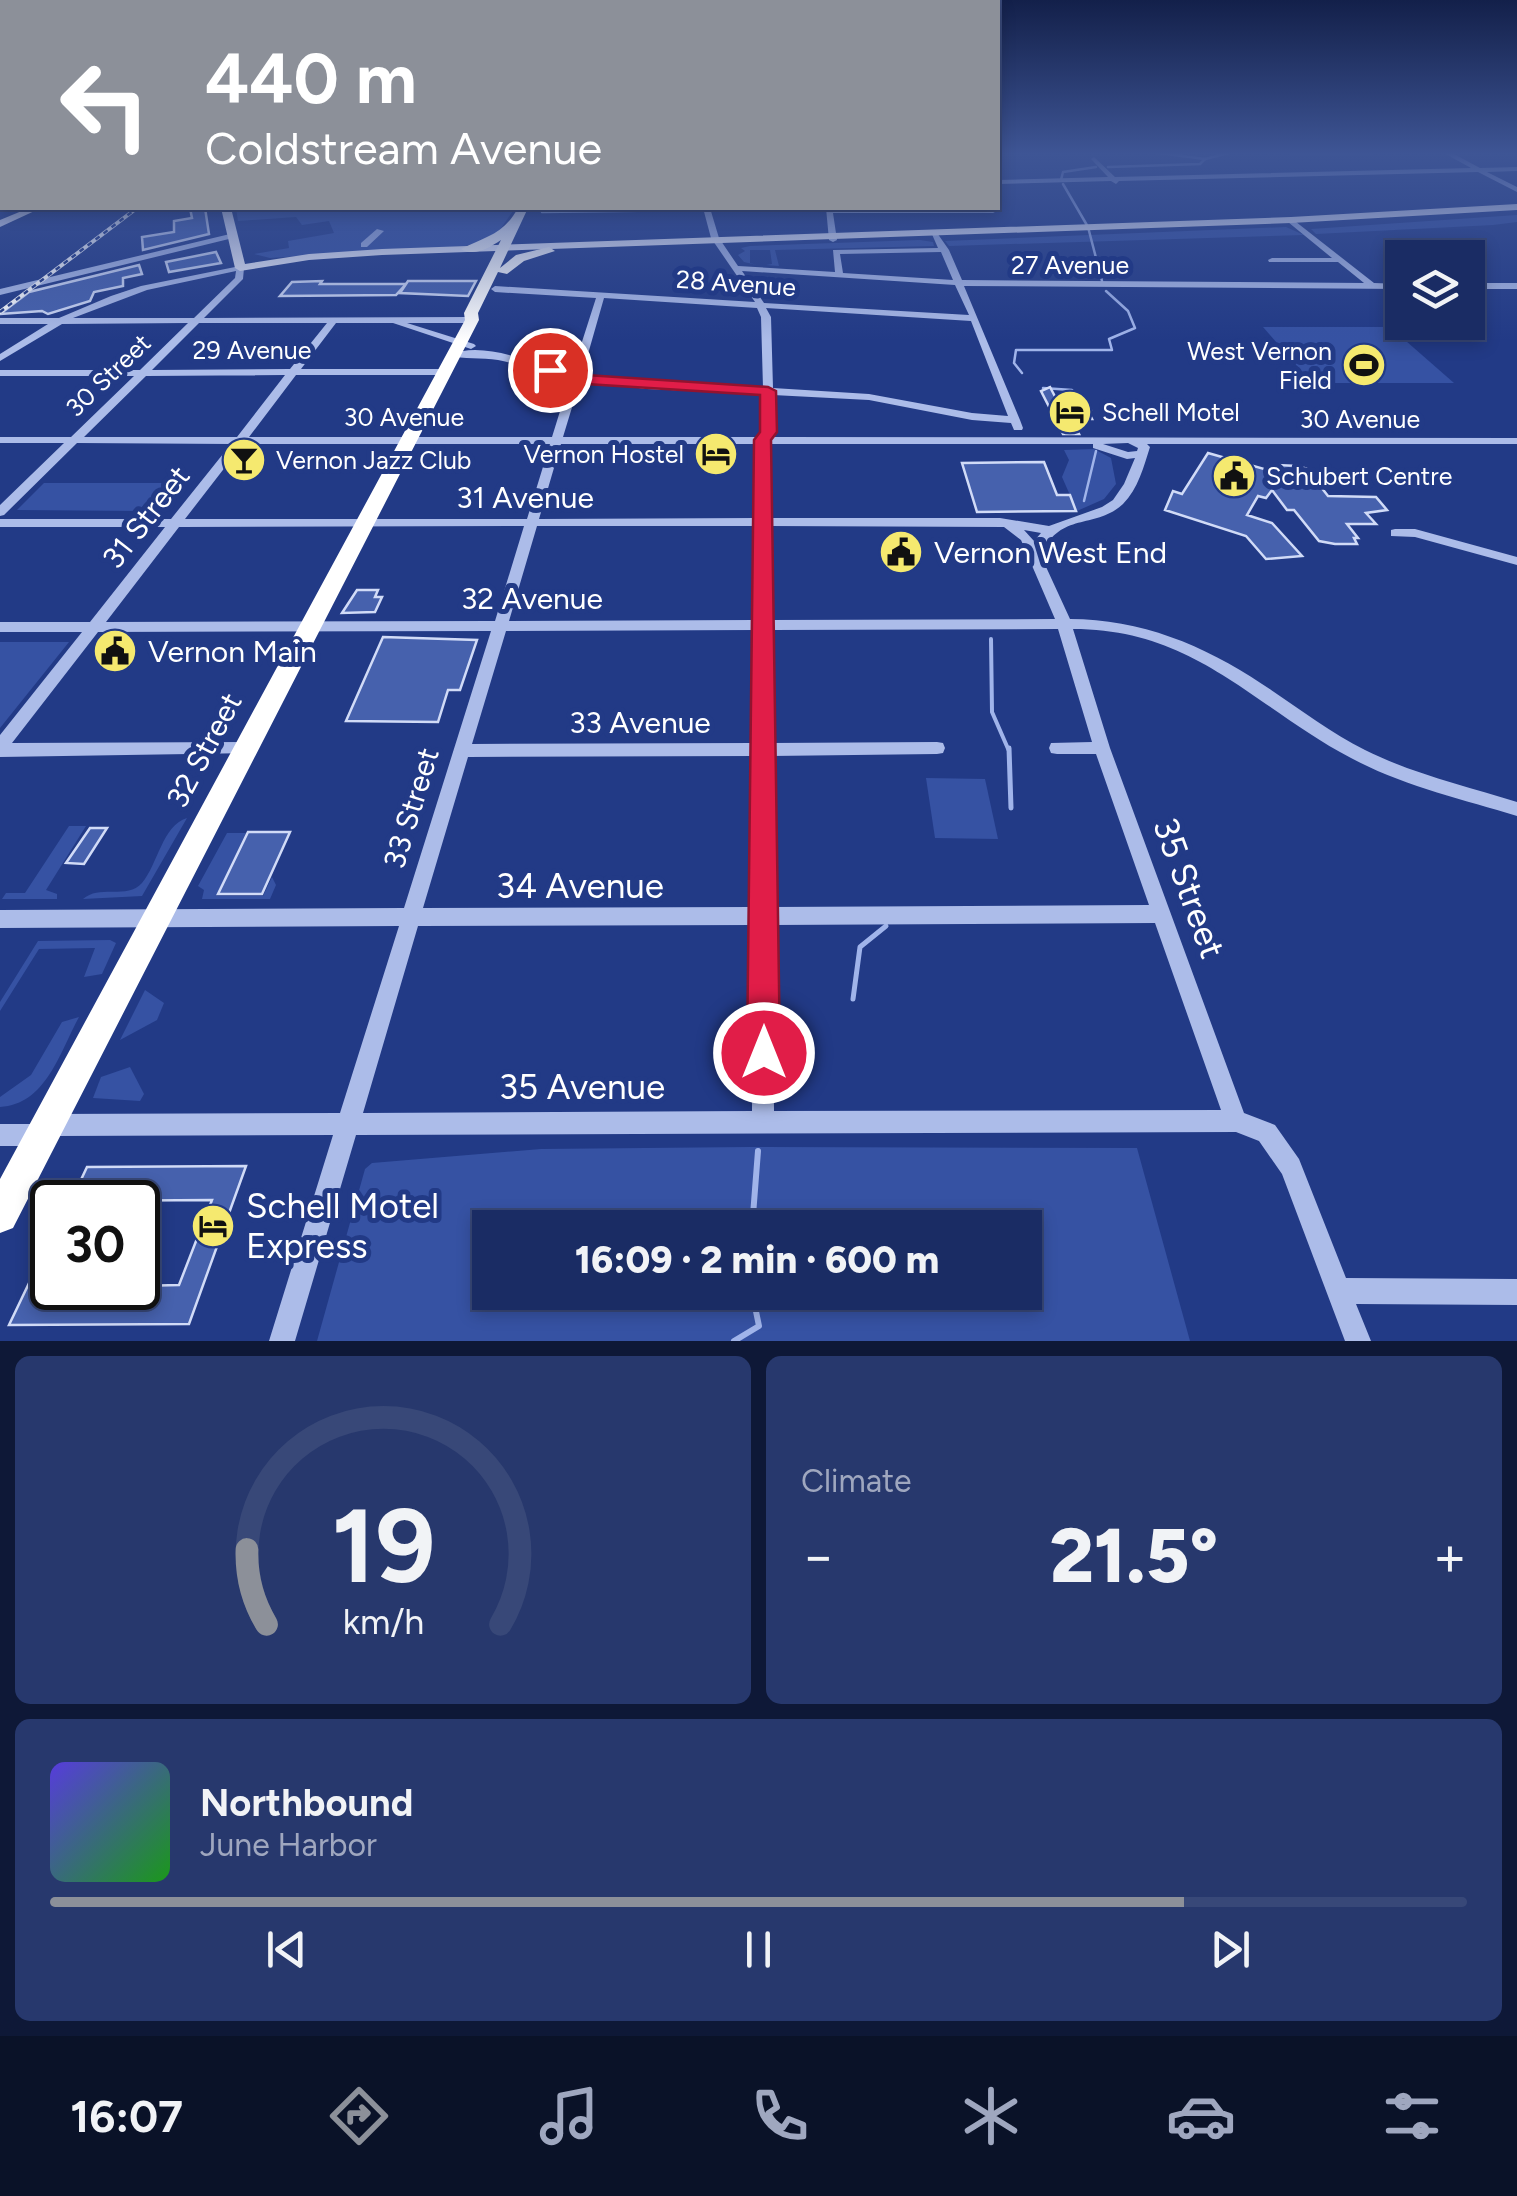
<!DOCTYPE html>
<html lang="en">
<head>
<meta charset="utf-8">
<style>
  :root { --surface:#1a2c64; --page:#27386d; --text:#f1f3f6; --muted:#9fa7bf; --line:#384878; --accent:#8c9099 }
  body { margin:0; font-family:Figtree,sans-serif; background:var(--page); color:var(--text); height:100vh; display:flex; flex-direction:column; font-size:38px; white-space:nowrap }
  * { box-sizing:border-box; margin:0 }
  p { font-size:32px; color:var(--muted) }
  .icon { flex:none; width:55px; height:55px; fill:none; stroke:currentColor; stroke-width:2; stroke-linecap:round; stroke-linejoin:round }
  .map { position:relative; height:1341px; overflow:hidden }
  .side { display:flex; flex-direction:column; gap:15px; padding:15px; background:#0e1837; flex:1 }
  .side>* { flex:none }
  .top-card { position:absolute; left:0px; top:0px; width:1000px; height:210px; box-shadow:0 5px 15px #0003,0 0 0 2px var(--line); background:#8c9099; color:#fff; overflow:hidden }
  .tools { position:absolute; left:1385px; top:240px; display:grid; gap:20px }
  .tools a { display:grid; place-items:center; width:100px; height:100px; border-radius:0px; background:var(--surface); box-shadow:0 5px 15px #0003,0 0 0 2px var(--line); font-size:50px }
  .speed { position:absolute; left:30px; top:1180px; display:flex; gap:20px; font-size:50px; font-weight:700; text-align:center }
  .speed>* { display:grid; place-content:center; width:130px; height:130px; border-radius:50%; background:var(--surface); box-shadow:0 5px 15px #0003,0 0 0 2px var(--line); line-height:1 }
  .speed .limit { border:5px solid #111; border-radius:15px; background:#fff; color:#111 }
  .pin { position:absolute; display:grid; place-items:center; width:85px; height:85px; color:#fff; margin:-42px; border:5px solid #fff; border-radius:50%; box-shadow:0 2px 10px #0007 }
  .me { position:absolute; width:110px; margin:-55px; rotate:0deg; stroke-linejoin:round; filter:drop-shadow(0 0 8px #0008) }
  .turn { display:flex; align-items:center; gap:35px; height:210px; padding:0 40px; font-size:45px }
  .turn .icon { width:130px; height:130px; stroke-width:2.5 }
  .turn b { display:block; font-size:70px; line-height:85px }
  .big { font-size:75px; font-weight:800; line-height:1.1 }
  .side .card { flex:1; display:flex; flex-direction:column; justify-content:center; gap:15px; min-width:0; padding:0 35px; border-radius:15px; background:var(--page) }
  .side .dial { align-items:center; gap:0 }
  .dial svg { height:260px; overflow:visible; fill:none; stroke:var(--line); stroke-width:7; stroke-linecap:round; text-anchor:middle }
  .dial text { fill:var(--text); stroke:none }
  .song { display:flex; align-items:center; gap:30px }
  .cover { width:120px; height:120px; border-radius:15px; background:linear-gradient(135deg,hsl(250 70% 55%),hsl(120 70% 35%)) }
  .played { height:10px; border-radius:5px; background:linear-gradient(90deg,var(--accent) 80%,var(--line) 80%) }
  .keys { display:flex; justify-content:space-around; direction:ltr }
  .heat { display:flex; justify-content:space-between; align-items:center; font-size:55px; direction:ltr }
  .side .tiles { flex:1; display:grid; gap:15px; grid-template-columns:1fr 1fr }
  .card:last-child { grid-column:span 2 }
  .trip { position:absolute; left:472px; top:1210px; width:570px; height:100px; border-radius:0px; background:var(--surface); box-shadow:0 5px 15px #0003,0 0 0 2px var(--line); font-weight:800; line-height:100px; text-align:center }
  .dock { display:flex; height:160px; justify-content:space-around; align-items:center; background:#0a1228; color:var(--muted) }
  .dock .icon { width:70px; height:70px }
  .dock .current { color:var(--accent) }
  .dock b { font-size:45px; color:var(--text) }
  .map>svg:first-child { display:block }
</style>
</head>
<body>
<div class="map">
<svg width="1517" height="1341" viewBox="0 0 1517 1341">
  <rect width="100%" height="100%" fill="#223a86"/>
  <g fill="#3652a3" fill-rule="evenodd">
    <path d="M236,208H515L495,237L466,246L270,258L254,254L289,248L288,241L334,233L329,221L302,225L296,217L238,221Z"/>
    <path d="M1517,215V222L1493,225L1316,234L1311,229Z"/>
    <path d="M1286,227L1304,235L949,246L945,241Z"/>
    <path d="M920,240L933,242L934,246L775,250L779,266L766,265L772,264L770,250H750V263L757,265L744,262L738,255L745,251L741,248L750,246Z"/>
    <path d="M1263,327H1390L1454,383H1312Z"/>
    <path d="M1094,449L1111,458L1116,484L1104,499L1077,511L1062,477L1069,460L1064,450Z"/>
    <path d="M44,483H169L146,511L17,510Z"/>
    <path d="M0,642H69L0,728Z"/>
    <path d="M926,778L985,779L998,839L935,838Z"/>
    <path d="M187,818L142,896L83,899C100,884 127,900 142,883C158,864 162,826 187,818Z"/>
    <path d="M69,826H86L46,890L57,894V899H2L6,893H25Z"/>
    <path d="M227,833H246L216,896H263L272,877L276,885L270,899H202L204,890L198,886Z"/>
    <path d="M110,940L116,943L102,974L84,977L95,948L39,949L0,1011V1002L38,941Z"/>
    <path d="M145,990L164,1003L157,1020L120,1040Z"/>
    <path d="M79,1017C59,1054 46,1104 0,1107V1097L31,1075L62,1022Z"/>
    <path d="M130,1067L144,1094L140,1101L93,1098L101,1077Z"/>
    <path d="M749,1147L1137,1148L1190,1341H317L365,1169L372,1163L541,1149ZM490,1228H1025V1292H490Z"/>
  </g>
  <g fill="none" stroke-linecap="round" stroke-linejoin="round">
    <g stroke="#a0b4ea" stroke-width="2.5">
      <path d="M1159,153L1205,159L1229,153"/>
      <path d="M1290,153H1372"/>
      <path d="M1108,167L1200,164L1205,159"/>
      <path d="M1061,180L1063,172L1096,167"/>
      <path d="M1063,184L1088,227L1102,281"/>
      <path d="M501,208L510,209"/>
      <path d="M718,209L724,208"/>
      <path d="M542,212L696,210"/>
      <path d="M1022,373L1014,363L1016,350H1112L1109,339L1135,328L1128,311L1106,291"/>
      <path d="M1043,388L1072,390L1091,410"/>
      <path d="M1084,501L1096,451"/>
    </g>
    <path stroke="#a0b4ea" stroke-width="4" d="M991,639L992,712L1009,751"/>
    <g stroke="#a0b4ea" stroke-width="5">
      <path d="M1009,748L1011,808"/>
      <path d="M853,999L860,947L886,926"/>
    </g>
    <g stroke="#a0b4ea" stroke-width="6">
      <path d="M752,1228L758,1151"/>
      <path d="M734,1341L759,1326L752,1292"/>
    </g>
  </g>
  <g fill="#4661ad" stroke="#d1dbf7" stroke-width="2.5">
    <path d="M190,208H205L209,234L143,250L142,237L174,232V221L192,218Z"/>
    <path d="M216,252L221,263L169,272L166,262Z"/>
    <path d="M139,265L142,274L123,278V286L94,292L90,301L48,314L42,311L0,314L29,292Z"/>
    <path d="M322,281L320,284H406L396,295L280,296L292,282Z"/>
    <path d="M408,281H476L468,296L400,293Z"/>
    <path d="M1050,387L1061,408L1086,407L1092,419H1071L1079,434H1063L1041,391Z"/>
    <path d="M1208,453L1285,475L1278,465L1299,466L1307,469L1328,496L1376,497L1387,510L1366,513L1376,524H1347L1358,538H1354L1357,544H1335L1319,541L1294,510H1287L1272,490L1266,498L1258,496L1247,515L1272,523L1302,556L1266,559L1246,536L1165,510L1173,491L1182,494Z"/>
    <path d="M1044,462L1057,495H1070L1076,511L977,512L962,463Z"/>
    <path d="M357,590H378L375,597H382L375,612L342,613Z"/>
    <path d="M383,637L477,640L460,690H448L438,722L346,721Z"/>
    <path d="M90,828H107L84,864L66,863Z"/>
    <path d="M248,832H290L262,894H218Z"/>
    <path d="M246,1166L189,1324L9,1325L52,1235V1288L179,1285L212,1200L71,1201L87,1167Z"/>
  </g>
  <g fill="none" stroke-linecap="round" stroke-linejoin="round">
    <g fill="#acbce9" fill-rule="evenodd">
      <rect x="0" y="153" width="2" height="3"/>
      <path d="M1444,153H1452L1480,168L1517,167V171L1487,172L1517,187V192L1478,172L1119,181L1116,184L1111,181L998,184V180L1108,177L1091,159L1094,157L1115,177L1471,168Z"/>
      <path d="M2,167V171L0,172V168Z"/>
      <path d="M703,208H710L719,238L738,266L835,272L833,250L938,248L931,232L935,230L949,250L962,280L1364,283L1338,262H1269L1268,260L1272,258H1332L1288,222L1291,218L1374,283L1402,284V289L964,286L1020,420L1023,428L1022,430H1014L1011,423L972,420L869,400L773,395L774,432L771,437L1517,438V444H1147L1150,447C1144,466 1138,489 1123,504C1095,530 1059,511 1041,556L1070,619C1140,619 1204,645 1262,684C1296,706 1329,732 1365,750C1413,774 1466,786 1517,802V816C1462,799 1403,786 1351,758C1253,706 1195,629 1073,629L1110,748L1244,1113L1275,1125L1299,1159L1346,1278L1517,1279V1305L1356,1304L1371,1341H1345L1282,1174L1259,1141L1236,1132L356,1135L295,1341H269L333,1135L54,1136L51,1143L43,1146H0V1124H37L40,1117L48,1114L340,1113L399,926L0,928V910L404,908L491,631L98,632L12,743L247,742L253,743L255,748L253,753L0,757V735L82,632H0V622H90L165,527H0V519H171L231,444L77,443L4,515L0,516V505L64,443H0V437H71L134,376H0V370H140L188,323L62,324L0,361V354L48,324H0V318H59L111,296L141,286L240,266L244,268L243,279L204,318L472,317L477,320L472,323H407L474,344L476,346L471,349L393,323H336L301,369H445L450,372L445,375H296L249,437H552L570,379C546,374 522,365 498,360C482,357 463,360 449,355C486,339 535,366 572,373L596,298L495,292L491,289L495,286L755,302L711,238ZM941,252L953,280L843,273L840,254ZM236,271L235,278L194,318H73L147,290ZM742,271L955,285L969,315L764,303ZM604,298L757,308L761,317L763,388L647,383L582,375ZM766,308L971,321L1008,416L972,413L869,394L773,388L771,317ZM199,323H327L290,369L152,370ZM285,375L237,437H84L146,376ZM580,381L647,389L763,394V432L759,437H563ZM1128,443L1138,448L1137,451L1128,452L1103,444ZM243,444H550L527,519H185ZM561,444H757V518L539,519ZM769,444H1093V448L1127,459L1135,458L1124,484L1113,500L1102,507L1049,526L1000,518H769ZM524,526L495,621L106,622L179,527ZM537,526H757L756,620L509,621ZM769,526L1004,527L1021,540L1055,619L770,620ZM1024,530L1041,533L1034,541ZM1058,629L1092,742L1051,743L1049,748L1051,753L1057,754H1096L1149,905L772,907L771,756L937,754L943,753L945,748L943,743L937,742L771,743L770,630ZM756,630L755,743L472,744L506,631ZM755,756L754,907L423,908L468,757ZM1155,923L1221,1110L774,1111L773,925ZM753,925L752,1111L363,1113L418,926Z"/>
      <path d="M826,208L993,209L997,211L993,213H833L837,240L833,242L829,240Z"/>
      <path d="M377,229L384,231L367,247H361V243Z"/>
      <path d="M230,234L233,238L0,295V289Z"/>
      <rect x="1468" y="283" width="49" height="6"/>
      <path d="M1395,529H1415L1517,557V565L1415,537L1391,536V530Z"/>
    </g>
    <g fill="#f0f2fe" fill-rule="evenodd">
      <path d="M1517,204V210L1291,223L382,255L309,260L240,271L235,268L221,208H231L245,264L309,254L382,249L1291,217Z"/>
      <path d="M29,208H41L0,227V220Z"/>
    </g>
    <path fill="#fff" fill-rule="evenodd" d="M518,208H528L500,268L516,255L549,247L555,251L524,261L507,274L498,272L478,313L479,320L13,1228L0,1233V1179L465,320L464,313L501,240C489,248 474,257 461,249C485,237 504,234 518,208Z"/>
    <g stroke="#fff" stroke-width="4">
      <path id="rail" d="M0,312L137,208"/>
    </g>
    <use href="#rail" stroke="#223a86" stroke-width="2.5" stroke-dasharray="5" stroke-linecap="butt"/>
  </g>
  <linearGradient id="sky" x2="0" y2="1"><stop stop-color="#13204a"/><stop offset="0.45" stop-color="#3e5595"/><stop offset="1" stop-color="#3e5595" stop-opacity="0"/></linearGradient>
  <rect width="1517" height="341" fill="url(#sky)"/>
  <path fill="#e11d48" stroke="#92132f" stroke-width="2.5" d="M550,366L586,375L768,387L776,391L777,432L771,440L780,1053L775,1065L764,1069L752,1065L747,1053L754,440L760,432V395L586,384L544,374V367Z"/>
  <defs>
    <g id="stadium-disc" transform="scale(2.25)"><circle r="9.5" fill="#f5e96f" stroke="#223a86"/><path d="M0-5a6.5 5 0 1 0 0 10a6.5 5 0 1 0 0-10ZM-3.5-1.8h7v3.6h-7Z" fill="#111"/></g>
    <g id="hotel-disc" transform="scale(2.25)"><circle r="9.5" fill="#f5e96f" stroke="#223a86"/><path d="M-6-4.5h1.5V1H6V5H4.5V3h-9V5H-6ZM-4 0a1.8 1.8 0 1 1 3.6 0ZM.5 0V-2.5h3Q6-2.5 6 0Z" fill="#111"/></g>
    <g id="bar-disc" transform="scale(2.25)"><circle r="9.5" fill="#f5e96f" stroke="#223a86"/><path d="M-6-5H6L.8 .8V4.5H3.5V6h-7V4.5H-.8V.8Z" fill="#111"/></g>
    <g id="civic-disc" transform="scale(2.25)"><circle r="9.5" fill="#f5e96f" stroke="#223a86"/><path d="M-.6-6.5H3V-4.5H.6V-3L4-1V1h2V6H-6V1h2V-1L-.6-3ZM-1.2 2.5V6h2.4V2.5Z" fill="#111"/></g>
  </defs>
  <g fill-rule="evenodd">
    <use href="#stadium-disc" x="1364" y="365"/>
    <use href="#hotel-disc" x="1070" y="412"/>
    <use href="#hotel-disc" x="716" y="454"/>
    <use href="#bar-disc" x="244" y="460"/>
    <use href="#civic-disc" x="1234" y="476"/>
    <use href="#civic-disc" x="901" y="552"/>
    <use href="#civic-disc" x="115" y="651"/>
    <use href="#hotel-disc" x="213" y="1226"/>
  </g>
  <g text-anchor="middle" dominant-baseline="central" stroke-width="10" stroke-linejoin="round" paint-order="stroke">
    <g font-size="25" fill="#fff" stroke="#223a86">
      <text x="1070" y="265">27 Avenue</text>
      <text transform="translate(736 283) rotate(4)">28 Avenue</text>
      <text x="252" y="350">29 Avenue</text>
      <text transform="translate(108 375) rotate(-44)">30 Street</text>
      <text x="404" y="417">30 Avenue</text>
      <text x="1360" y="419">30 Avenue</text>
    </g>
    <g font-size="25" fill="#fff" stroke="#223a86" text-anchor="start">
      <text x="1332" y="351" text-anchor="end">West Vernon<tspan x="1332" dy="29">Field</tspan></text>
      <text x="1102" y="412">Schell Motel</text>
      <text x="684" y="454" text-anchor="end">Vernon Hostel</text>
      <text x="276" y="460">Vernon Jazz Club</text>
      <text x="1266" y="476">Schubert Centre</text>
    </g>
    <g font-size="30" fill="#fff" stroke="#223a86">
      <text x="525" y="497">31 Avenue</text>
      <text transform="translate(146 517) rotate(-52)">31 Street</text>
      <text x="532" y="598">32 Avenue</text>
      <text x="640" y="722">33 Avenue</text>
      <text transform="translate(204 750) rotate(-62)">32 Street</text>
      <text transform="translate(411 808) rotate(-73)">33 Street</text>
    </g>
    <g font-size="30" fill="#fff" stroke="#223a86" text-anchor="start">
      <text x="934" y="552">Vernon West End</text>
      <text x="148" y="651">Vernon Main</text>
    </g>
    <g font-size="35" fill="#fff" stroke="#223a86">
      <text x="580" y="886">34 Avenue</text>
      <text transform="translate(1189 888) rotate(70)">35 Street</text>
      <text x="582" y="1087">35 Avenue</text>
    </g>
    <g font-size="35" fill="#fff" stroke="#223a86" text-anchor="start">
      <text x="246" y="1206">Schell Motel<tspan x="246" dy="40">Express</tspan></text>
    </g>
  </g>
</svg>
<div class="tools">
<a><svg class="icon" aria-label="layers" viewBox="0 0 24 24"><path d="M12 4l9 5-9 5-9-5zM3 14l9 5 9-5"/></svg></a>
</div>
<div class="speed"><div class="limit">30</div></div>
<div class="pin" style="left:550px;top:370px;background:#d93025"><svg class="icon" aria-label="arrive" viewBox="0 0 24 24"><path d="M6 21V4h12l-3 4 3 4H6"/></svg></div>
<svg class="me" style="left:764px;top:1053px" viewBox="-20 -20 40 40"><circle r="17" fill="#e11d48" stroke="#fff" stroke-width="3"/><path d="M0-11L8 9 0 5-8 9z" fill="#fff"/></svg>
<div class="trip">16:09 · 2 min · 600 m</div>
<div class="top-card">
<div class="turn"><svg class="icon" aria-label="left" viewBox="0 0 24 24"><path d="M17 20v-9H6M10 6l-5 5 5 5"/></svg><div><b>440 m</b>Coldstream Avenue</div></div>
</div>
</div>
<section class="side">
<div class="tiles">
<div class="card dial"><svg viewBox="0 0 100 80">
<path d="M14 69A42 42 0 1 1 86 69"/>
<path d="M14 69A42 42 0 0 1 8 46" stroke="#8c9099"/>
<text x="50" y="56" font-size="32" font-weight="700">19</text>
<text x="50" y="72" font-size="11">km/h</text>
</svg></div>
<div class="card"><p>Climate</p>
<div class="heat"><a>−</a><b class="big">21.5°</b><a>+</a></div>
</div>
<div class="card">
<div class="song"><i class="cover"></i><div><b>Northbound</b><p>June Harbor</p></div></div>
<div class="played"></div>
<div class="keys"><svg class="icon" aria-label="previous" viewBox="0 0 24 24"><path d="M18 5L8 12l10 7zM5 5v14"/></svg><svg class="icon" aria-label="pause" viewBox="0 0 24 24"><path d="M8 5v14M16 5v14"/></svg><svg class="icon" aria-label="next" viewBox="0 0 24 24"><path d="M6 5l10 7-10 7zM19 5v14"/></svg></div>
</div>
</div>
</section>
<nav class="dock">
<b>16:07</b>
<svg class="icon current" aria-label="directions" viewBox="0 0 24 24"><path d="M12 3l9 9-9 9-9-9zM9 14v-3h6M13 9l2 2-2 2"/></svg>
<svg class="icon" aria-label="music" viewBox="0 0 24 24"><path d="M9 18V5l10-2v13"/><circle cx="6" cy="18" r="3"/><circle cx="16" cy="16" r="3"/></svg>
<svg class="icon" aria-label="phone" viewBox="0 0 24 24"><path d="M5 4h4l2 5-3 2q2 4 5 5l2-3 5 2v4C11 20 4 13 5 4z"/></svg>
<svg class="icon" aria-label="climate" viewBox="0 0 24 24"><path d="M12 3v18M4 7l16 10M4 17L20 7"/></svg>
<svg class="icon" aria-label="car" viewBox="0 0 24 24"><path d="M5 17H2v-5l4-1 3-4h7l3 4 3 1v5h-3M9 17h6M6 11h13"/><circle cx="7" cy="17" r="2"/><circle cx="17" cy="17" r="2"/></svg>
<svg class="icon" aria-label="filters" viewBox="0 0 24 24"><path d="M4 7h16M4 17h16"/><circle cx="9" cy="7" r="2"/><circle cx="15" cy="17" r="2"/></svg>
</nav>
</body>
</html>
